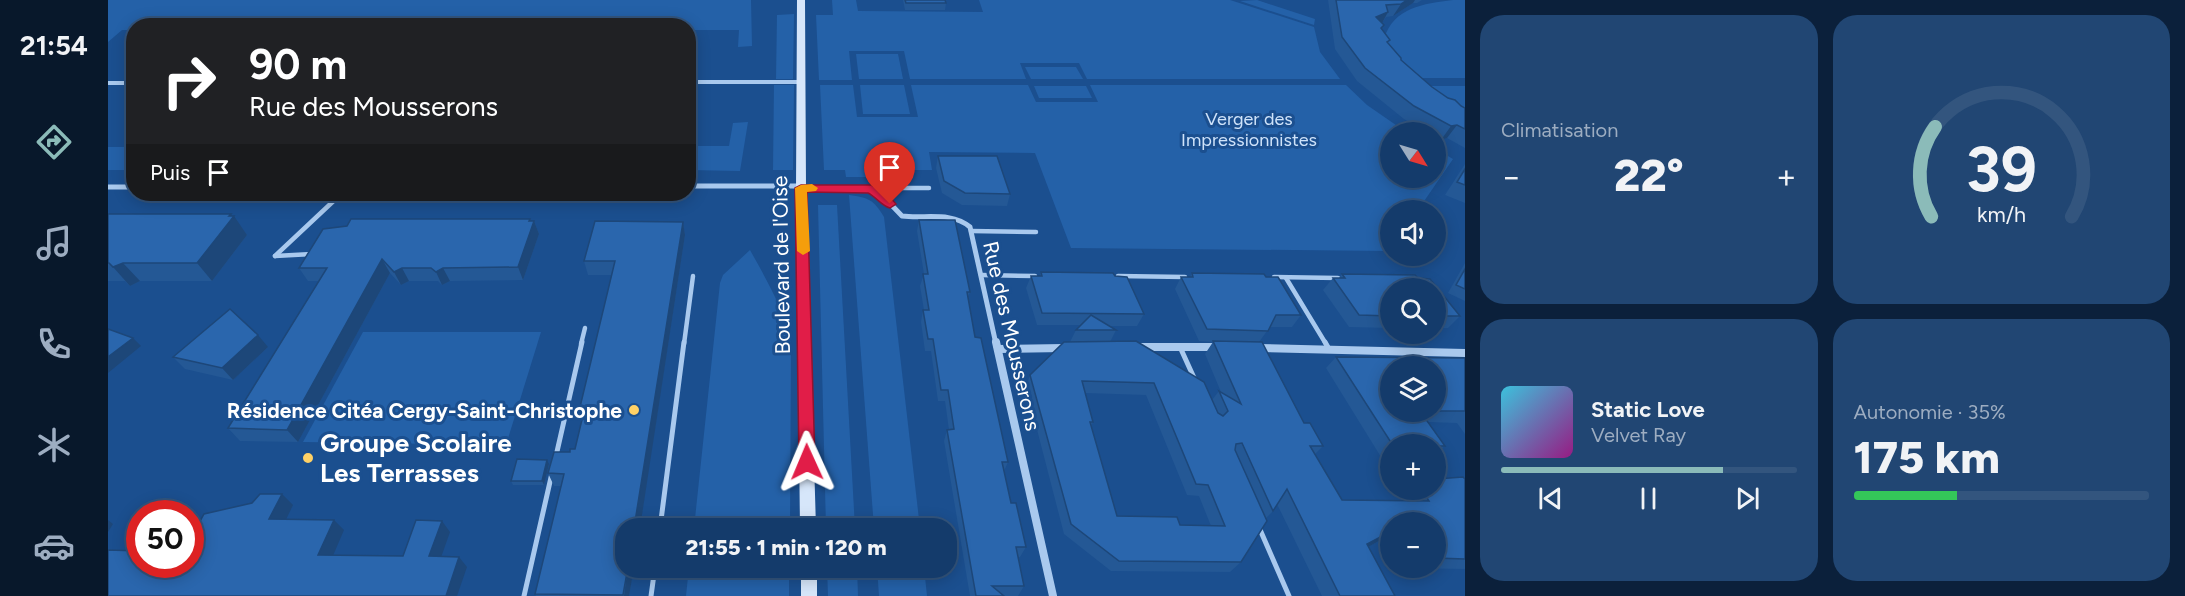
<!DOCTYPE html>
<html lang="fr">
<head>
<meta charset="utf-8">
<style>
  :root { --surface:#143b6b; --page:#214673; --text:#f1f3f6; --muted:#9dadc1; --line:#33557e; --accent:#8bbbb9 }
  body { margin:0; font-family:Figtree,sans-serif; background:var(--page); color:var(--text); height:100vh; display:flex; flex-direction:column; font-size:22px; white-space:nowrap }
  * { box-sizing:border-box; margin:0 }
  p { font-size:20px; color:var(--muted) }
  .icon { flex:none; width:33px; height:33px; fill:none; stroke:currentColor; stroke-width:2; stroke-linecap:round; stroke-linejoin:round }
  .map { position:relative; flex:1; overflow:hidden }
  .panel { display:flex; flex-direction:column; gap:15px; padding:15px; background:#0b203b; width:720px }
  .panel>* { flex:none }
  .top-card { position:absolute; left:18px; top:18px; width:570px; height:183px; border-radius:24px; box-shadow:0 3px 15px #0003,0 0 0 2px var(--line); background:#202124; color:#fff; overflow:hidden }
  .needle { width:39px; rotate:127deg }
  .controls { position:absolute; left:1272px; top:122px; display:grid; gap:12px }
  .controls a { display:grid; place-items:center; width:66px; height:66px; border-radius:50%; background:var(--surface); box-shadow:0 3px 15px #0003,0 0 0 2px var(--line); font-size:30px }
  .speed { position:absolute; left:18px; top:500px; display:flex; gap:12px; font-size:30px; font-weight:700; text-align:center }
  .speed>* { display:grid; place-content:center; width:78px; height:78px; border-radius:50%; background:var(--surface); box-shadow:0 3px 15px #0003,0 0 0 2px var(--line); line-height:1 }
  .speed .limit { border:9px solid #d22; background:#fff; color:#111 }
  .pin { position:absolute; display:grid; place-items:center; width:51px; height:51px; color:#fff; margin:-62px -26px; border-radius:50% 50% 50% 0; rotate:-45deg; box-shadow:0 0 6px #0007 }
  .pin .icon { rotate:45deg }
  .me { position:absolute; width:66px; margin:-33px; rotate:359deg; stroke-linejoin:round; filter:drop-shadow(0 0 4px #0008) }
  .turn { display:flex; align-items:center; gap:21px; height:126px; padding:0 24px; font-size:27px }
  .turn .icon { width:78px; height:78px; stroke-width:2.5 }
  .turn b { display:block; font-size:42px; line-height:51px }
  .then { display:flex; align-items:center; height:57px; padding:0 24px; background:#0003; gap:12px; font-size:22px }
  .big { font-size:45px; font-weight:800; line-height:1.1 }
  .panel .widget { flex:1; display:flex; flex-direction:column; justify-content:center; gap:9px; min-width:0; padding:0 21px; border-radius:24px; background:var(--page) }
  .panel .dial { align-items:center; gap:0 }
  .dial svg { height:156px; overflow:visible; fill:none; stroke:var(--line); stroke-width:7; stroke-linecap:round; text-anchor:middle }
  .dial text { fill:var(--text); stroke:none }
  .song { display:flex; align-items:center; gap:18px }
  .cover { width:72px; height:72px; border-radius:9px; background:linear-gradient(135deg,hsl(190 70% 55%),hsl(310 70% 35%)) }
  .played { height:6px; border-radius:3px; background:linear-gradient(90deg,var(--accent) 75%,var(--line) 75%) }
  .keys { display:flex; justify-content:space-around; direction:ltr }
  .heat { display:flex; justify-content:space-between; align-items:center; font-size:33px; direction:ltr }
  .charge { height:9px; border-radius:4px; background:linear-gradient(90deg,#34c759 35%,var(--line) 0) }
  .panel .tiles { flex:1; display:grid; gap:15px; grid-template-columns:repeat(2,1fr) }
  .trip { position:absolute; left:507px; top:518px; width:342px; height:60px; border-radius:24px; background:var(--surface); box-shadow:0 3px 15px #0003,0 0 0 2px var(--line); font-weight:800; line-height:60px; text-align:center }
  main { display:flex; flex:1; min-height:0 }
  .tabs { display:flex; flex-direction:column; width:108px; justify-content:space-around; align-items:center; background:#08182b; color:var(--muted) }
  .tabs .icon { width:42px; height:42px }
  .tabs .on { color:var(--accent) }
  .tabs b { font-size:27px; color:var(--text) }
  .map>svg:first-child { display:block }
</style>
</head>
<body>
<main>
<nav class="tabs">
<b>21:54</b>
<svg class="icon on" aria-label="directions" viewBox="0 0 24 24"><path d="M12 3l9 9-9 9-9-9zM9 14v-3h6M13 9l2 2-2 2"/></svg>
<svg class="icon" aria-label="music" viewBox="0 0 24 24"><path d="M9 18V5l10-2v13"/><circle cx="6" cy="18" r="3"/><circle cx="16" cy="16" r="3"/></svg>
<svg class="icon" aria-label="phone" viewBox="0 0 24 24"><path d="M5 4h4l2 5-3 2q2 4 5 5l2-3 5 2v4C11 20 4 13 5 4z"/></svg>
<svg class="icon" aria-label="climate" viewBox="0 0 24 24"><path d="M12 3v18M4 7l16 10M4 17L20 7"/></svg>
<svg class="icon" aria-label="car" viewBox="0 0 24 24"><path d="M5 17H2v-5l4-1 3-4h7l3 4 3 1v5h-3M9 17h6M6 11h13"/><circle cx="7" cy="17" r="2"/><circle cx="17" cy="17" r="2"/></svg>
</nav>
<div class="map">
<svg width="1357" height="596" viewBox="0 0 1357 596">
  <rect width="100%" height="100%" fill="#1b4f8f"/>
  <g fill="#2461a8">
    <path d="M0,0H643L644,46L630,47L631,30H581L580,26H26L25,30H14L0,42Z"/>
    <path d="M724,0H748L750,11L875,12L871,0H1122L1206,27L1212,52L1232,79H979L971,63H912L918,79H802L796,51H741L744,80H711L708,15H725Z"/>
    <path d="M1149,0L1207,19L1206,25L1132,1Z"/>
    <path d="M1345,0H1357V78H1298L1276,39C1286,7 1315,4 1345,0Z"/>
    <path d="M686,14L685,79H668L669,15Z"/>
    <path d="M748,54H790L795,79H751Z"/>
    <path d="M917,67H968L975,79H923Z"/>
    <path d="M666,85H686L685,170H665Z"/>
    <path d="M712,85H745L749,117H810L803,85H920L928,102H990L982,85H1238L1259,105L1298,132H1282V177H1328V149L1345,159L1310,210H1282V251L963,248L927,153L821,152L824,170H791L792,177H738L737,170H716Z"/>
    <path d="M752,85H796L802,114H755Z"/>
    <path d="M926,86H978L984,98H931Z"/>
    <path d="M1307,86H1357V121Z"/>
    <path d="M640,122L632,171L581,170V146H621L625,123Z"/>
    <rect x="0" y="147" width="25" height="23"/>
    <path d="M741,195C761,198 765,199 776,217L812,528H766Z"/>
    <path d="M710,205H729L747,528H718Z"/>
    <path d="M642,250C658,279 676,309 683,342L682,528H586L612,283L615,275Z"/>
    <path d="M255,332H433L398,445L195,442Z"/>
    <path d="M581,567H681V596H578Z"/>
    <path d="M719,567H749L750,596H720Z"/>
    <path d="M769,567H816L819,596H771Z"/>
  </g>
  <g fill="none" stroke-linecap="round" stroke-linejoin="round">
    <g stroke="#a9c9ee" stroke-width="4.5">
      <path d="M770,192L785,188H821"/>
      <path d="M863,231L928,232"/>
      <path d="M167,256L233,194"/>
      <path d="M167,256L204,254"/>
      <path d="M873,275L927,276"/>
      <path d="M1010,276L1077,277"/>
      <path d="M1166,277L1230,278"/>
      <path d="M1178,278L1218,344"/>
      <path d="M473,344L477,328"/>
      <path d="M576,344L585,276"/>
    </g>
    <g stroke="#a9c9ee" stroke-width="5">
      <path d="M1217,342L1221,349"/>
      <path d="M1072,347L1087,380"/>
      <path d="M448,456L474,342"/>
      <path d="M1150,525L1181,596"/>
      <path d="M552,528L576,342"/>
      <path d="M416,596L444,473"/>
      <path d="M543,596L547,567"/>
    </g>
    <g stroke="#a9c9ee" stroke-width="4">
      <path d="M580,82H692"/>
      <path d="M0,83H26"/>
    </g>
    <g stroke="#a9c9ee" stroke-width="5">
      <path d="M580,186H693"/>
      <path d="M0,187H26"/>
      <path d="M693,188L763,189L774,195L794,216C817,219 843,211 862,227L888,344"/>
    </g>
    <g stroke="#a9c9ee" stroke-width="8">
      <path d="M888,342L945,596"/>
      <path d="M1032,347H1109"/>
      <path d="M1149,348L1357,353"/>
      <path d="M890,349L956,348"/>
    </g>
    <g fill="#d6e6fa" fill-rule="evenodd">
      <path d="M689,0H697L698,188L708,528H692L688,188Z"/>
      <rect x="693" y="567" width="16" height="29"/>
    </g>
  </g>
  <g fill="#245895" fill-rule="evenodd">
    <path d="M795,0H837L838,3L837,10H797Z"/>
    <path d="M1220,0H1314L1309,3H1305L1285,16L1278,17L1274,23V29L1280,43L1293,60L1324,87L1340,98L1357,108V148L1339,138L1333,140L1328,136V132H1320L1296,119L1249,81L1227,49Z"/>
    <path d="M830,156L902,194L899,206L854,205L834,193L828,168Z"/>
    <path d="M1357,164V203L1337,195Z"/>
    <path d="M0,214H123L139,235L104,281H32L22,286L17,281H0Z"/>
    <path d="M422,219L423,221H426L431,234L415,280L342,281L334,285L330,281H301L293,285L282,273L190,442L132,441L120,428L211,281H200L191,268Z"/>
    <path d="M811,220L862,292L860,297L867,337L900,462L896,471L903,503L918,547L912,557H910L916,586L910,596H862L836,441L839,430H841L837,401H830L823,351H817L813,322L815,310H816L812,286L816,274L809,231Z"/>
    <path d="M575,222L577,235L521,596H428L427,594L453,486H446L440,473L462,452L467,449L475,415L472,407L504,275H480L476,261Z"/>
    <path d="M1357,263V301L1340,293Z"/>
    <path d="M933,272L1007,276L1036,314L1029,326H1001L1008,330L1002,342L1104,400L1111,391L1113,392L1097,354L1105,342L1091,341L1067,289L1073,277H1082L1084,273L1158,277L1193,315L1184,327H1162L1151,342L1196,423L1215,446L1207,454L1234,500L1299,501L1294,492L1297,489H1328L1357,479V569L1293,568V567H1328V522H1282V549L1276,538L1260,547L1287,596H1214L1169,504L1165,511L1158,518L1133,562L1122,572L1003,571L956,534L918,387L922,375L962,342L968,330L972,325H929L918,288L923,276H932ZM977,393L1038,395L1079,495L1091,496L1103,526L1072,525L1009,516L983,426L985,422Z"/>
    <path d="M1234,274L1307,275L1310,278L1322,279L1352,316L1340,328H1328V288H1282V328L1241,327L1215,290L1225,278H1231Z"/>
    <path d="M1289,333H1322L1310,346H1299Z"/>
    <path d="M160,347L125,380L77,369L65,357Z"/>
    <path d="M1228,357L1357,358V434L1349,423L1320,422L1337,446L1328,453V444H1282V457H1273L1218,368Z"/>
    <path d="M441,464L436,485H405L403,481Z"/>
  </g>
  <g fill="#1d4779">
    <path d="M1299,0H1307L1305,3L1285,16L1293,4Z"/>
    <path d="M1280,12L1273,25L1268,17Z"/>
    <path d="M1349,125L1339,138L1333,140L1343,126Z"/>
    <path d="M123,214L125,217L126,216L139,235L104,281L89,263Z"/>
    <path d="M422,219L424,227L426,221L431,234L415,280L410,267Z"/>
    <path d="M575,222L577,235L532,528H526Z"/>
    <path d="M274,259L282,273L190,442L179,430Z"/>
    <path d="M15,263L32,281L22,286L5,267Z"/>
    <path d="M294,268L301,281L293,285L286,272Z"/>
    <path d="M335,268L342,281L334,285L328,272Z"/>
    <path d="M150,335L160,347L125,380L114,368Z"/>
    <path d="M25,338L33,346L0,373V357Z"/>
    <path d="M439,460L441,464L436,485L434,481Z"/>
    <path d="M174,494L185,505L173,530L161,519Z"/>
    <path d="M0,520L5,524L0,532Z"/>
    <path d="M226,520L236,530L221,565L210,555Z"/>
    <path d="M334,521L342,532L330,566L321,556Z"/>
    <path d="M1282,532V533L1276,538L1246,555L1259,544Z"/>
    <path d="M351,557L359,567L349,596H338Z"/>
    <path d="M520,567H526L521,596H516Z"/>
  </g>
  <g fill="#2a66ad" stroke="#1d4779" stroke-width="1.5" fill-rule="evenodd">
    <path d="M797,0H837L838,3H798Z"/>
    <path d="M1228,0H1299L1293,4L1278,5L1280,12L1268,17L1276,25L1273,28L1282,40L1279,42L1293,58V60L1324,87L1340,98L1347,100L1353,106L1357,108V129L1349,125L1343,126L1306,106L1257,68L1234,37Z"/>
    <path d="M830,156H889L902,194L857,193L836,181Z"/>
    <path d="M1357,169V185L1349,182Z"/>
    <path d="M0,214H123L121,216H126L89,263H15L5,267L1,263H0Z"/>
    <path d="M243,219H422L421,221H426L410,267L335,268L328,272L323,268H294L286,272L274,259L179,430L120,428L219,268H191L215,229L239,226Z"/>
    <path d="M811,220H847L862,292H859L867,337L873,338L900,462H894L903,503H908L918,547H908L916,586H884L896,596H868L839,430L846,429L840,390H833L825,339H820L815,310H821L815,274H820Z"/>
    <path d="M487,221L575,222L526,528H518V567H520L515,595L427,594L456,474L440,473L446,452H462V449H467L477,407H472L507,261H476Z"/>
    <path d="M1357,269V289L1348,285Z"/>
    <path d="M933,272L1005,273L1007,276L1019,277L1036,314L934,313L923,276H934Z"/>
    <path d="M1084,273L1156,274L1158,277H1170L1193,315H1168L1160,331L1099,329L1073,277H1085Z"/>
    <path d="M1234,274L1307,275L1310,278L1322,279L1352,316H1328V288H1282V316L1251,315L1225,278H1237Z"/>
    <path d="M122,309L150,335L114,368L65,357Z"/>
    <path d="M983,315L1008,330H968Z"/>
    <path d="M0,329L25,338L0,357Z"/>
    <path d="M1028,341L1096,382L1110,413L1115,416L1120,411L1111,391L1133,404L1105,341L1154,342L1196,423H1202L1215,446H1202L1234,500L1321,501L1313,489H1328V479L1355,477L1357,479V559L1328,558V522H1282V532L1259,544L1287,596H1232L1179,489L1165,511L1134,443L1128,444L1127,450L1159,521L1133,562L1011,561L963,524L922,375L956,342ZM974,381L1046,383L1088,484L1100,485L1117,526L1072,525L1069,517L1009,516L982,422H985Z"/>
    <path d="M1228,357L1357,358V411H1328V366H1282V411H1312L1337,446H1328V444H1284Z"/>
    <path d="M409,459L439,460L434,481H403Z"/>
    <path d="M152,494H174L161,519L226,520L210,555L295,556L308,520L334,521L321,556L351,557L338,596H0V550L32,551V564H82V519L91,523L96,514L144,503Z"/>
  </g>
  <path fill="#e11d48" stroke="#92132f" stroke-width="1.5" d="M693,185H763L778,192L788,204L782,208C774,206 768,197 760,193L699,192L707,462L705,467L699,469L693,467L691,462L687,188Z"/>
  <path fill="#f59e0b" d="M704,184L710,188L708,191L699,192L702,251L695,255L689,251L687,188L693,185Z"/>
  <g fill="#ffd166" stroke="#1b4f8f" stroke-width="2">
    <circle cx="526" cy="410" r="6"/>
    <circle cx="200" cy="458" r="6"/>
  </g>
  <g text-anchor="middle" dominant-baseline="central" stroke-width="6" stroke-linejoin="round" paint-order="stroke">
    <g font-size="18" fill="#cfe3fa" stroke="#1b4f8f">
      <text x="1141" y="119">Verger des<tspan x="1141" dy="21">Impressionnistes</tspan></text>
    </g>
    <g font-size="21" fill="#fff" stroke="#1b4f8f">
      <text transform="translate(673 265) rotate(-91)">Boulevard de l'Oise</text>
      <text transform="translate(904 336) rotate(77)">Rue des Mousserons</text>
    </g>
    <g font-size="21" font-weight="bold" fill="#fff" stroke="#1b4f8f" text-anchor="end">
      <text x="514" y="410">Résidence Citéa Cergy-Saint-Christophe</text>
    </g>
    <g font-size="26" font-weight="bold" fill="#fff" stroke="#1b4f8f" text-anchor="start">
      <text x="212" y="443">Groupe Scolaire<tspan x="212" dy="30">Les Terrasses</tspan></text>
    </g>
  </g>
</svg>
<div class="controls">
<a><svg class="needle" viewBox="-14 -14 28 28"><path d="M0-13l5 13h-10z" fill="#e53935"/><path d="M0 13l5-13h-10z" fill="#9dadc1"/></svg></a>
<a><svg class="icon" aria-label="sound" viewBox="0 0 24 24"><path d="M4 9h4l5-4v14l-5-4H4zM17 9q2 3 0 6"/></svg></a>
<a><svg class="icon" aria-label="search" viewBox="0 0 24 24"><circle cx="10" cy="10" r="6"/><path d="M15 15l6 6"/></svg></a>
<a><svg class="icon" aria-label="layers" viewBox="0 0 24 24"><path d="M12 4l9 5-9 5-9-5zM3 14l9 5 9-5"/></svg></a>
<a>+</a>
<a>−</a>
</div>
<div class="speed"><div class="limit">50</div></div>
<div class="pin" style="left:782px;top:204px;background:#d93025"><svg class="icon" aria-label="arrive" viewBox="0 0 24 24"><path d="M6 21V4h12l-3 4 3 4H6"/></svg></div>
<svg class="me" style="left:699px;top:462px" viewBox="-20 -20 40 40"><path d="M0-17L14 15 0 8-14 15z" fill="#e11d48" stroke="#fff" stroke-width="4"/></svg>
<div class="trip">21:55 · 1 min · 120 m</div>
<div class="top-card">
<div class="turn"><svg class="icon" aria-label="right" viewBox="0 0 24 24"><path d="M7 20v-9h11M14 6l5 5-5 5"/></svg><div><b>90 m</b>Rue des Mousserons</div></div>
<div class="then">Puis<svg class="icon" aria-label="arrive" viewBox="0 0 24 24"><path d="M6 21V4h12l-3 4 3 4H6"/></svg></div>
</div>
</div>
<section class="panel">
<div class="tiles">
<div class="widget"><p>Climatisation</p>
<div class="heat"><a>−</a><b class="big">22°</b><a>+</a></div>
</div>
<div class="widget dial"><svg viewBox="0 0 100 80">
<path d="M14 69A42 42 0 1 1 86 69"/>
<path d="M14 69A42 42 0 0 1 16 23" stroke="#8bbbb9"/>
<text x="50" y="56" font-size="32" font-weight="700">39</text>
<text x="50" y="72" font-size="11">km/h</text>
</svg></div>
<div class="widget">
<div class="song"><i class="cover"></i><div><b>Static Love</b><p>Velvet Ray</p></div></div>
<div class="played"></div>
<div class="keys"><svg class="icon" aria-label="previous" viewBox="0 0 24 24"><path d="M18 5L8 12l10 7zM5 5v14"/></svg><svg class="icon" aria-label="pause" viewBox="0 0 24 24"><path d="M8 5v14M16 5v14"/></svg><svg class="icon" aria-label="next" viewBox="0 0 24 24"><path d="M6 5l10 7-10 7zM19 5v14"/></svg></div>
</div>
<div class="widget"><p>Autonomie · 35%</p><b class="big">175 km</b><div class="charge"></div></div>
</div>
</section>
</main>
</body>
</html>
